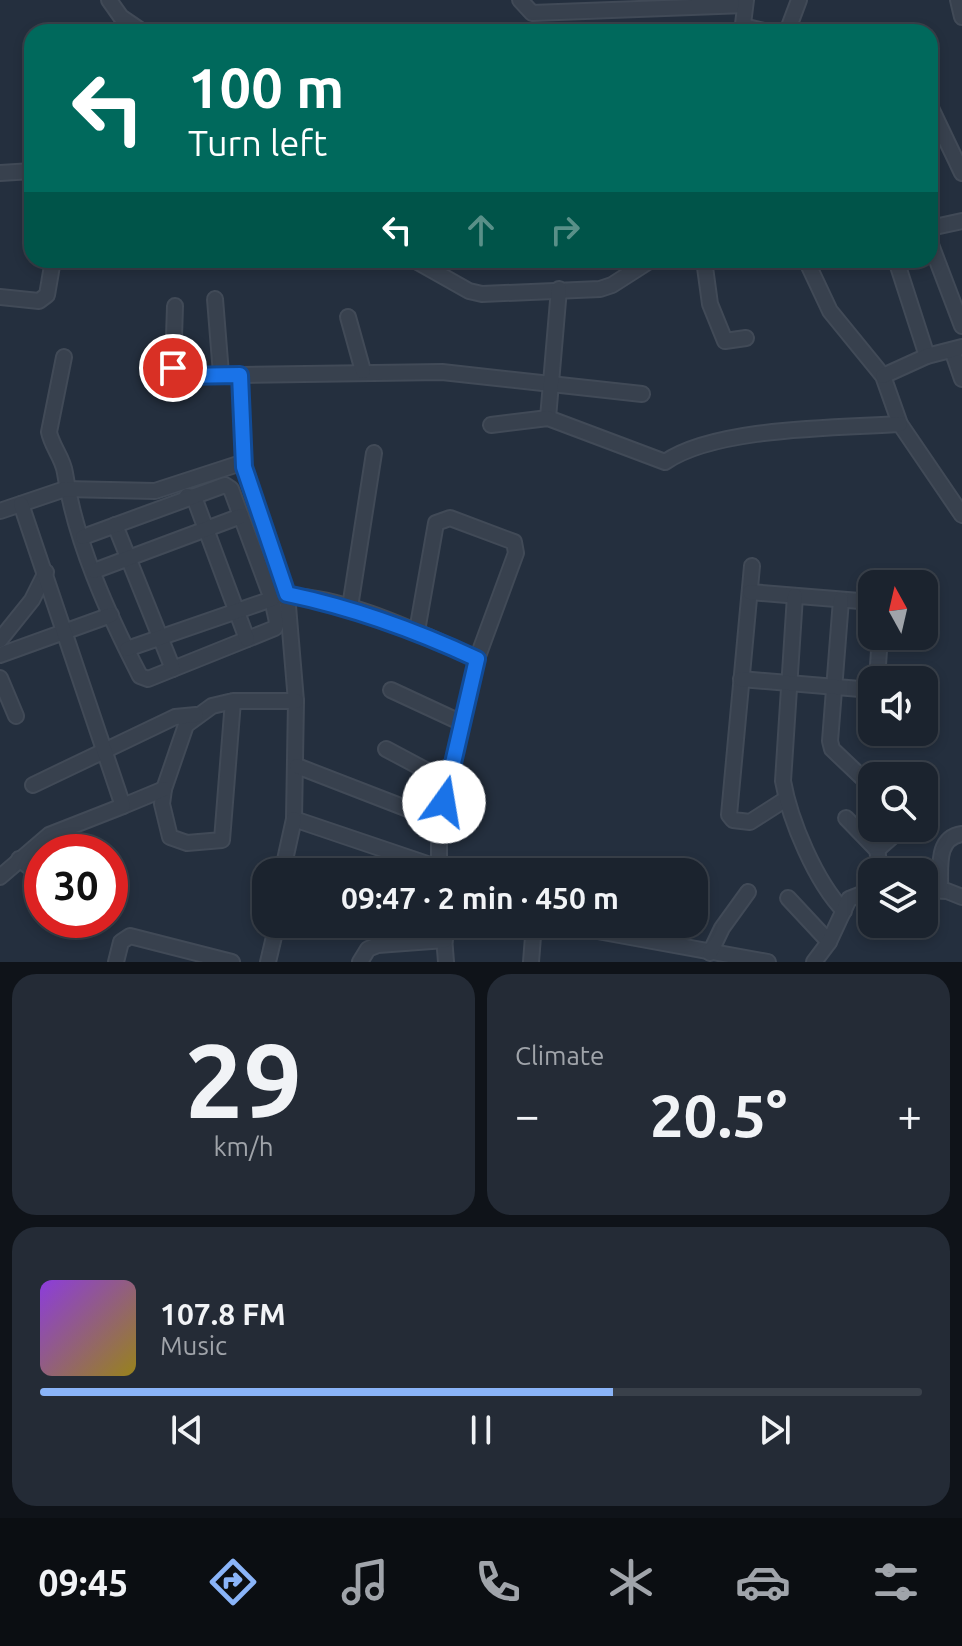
<!DOCTYPE html>
<html lang="en">
<head>
<meta charset="utf-8">
<style>
  :root { --surface:#1b232e; --page:#242b36; --text:#f1f3f6; --muted:#a0a4aa; --line:#39404a; --accent:#8ab4f8 }
  body { margin:0; font-family:Ubuntu,sans-serif; background:var(--page); color:var(--text); height:100vh; display:flex; flex-direction:column; font-size:30px; white-space:nowrap }
  * { box-sizing:border-box; margin:0 }
  p { font-size:26px; color:var(--muted) }
  .icon { flex:none; width:44px; height:44px; fill:none; stroke:currentColor; stroke-width:2; stroke-linecap:round; stroke-linejoin:round }
  .map { position:relative; height:962px; overflow:hidden }
  .drawer { display:flex; flex-direction:column; gap:12px; padding:12px; background:#0f1319; flex:1 }
  .drawer>* { flex:none }
  .guide { position:absolute; left:24px; top:24px; width:914px; height:244px; border-radius:24px; box-shadow:0 4px 12px #0003,0 0 0 2px var(--line); background:#00695c; color:#fff; overflow:hidden }
  .needle { width:52px; rotate:352deg }
  .fabs { position:absolute; left:858px; top:570px; display:grid; gap:16px }
  .fabs a { display:grid; place-items:center; width:80px; height:80px; border-radius:16px; background:var(--surface); box-shadow:0 4px 12px #0003,0 0 0 2px var(--line); font-size:40px }
  .speed { position:absolute; left:24px; top:834px; display:flex; gap:16px; font-size:40px; font-weight:700; text-align:center }
  .speed>* { display:grid; place-content:center; width:104px; height:104px; border-radius:50%; background:var(--surface); box-shadow:0 4px 12px #0003,0 0 0 2px var(--line); line-height:1 }
  .speed .limit { border:12px solid #d22; background:#fff; color:#111 }
  .pin { position:absolute; display:grid; place-items:center; width:68px; height:68px; color:#fff; margin:-34px; border:4px solid #fff; border-radius:50%; box-shadow:0 2px 8px #0007 }
  .me { position:absolute; width:88px; margin:-44px; rotate:13deg; stroke-linejoin:round; filter:drop-shadow(0 0 6px #0008) }
  .turn { display:flex; align-items:center; gap:28px; height:168px; padding:0 32px; font-size:36px }
  .turn .icon { width:104px; height:104px; stroke-width:2.5 }
  .turn b { display:block; font-size:56px; line-height:68px }
  .lanes { display:flex; align-items:center; height:76px; padding:0 32px; background:#0003; justify-content:center; gap:40px; direction:ltr }
  .lanes .off { opacity:.35 }
  .big { font-size:60px; font-weight:700; line-height:1.1 }
  .drawer .card { flex:1; display:flex; flex-direction:column; justify-content:center; gap:12px; min-width:0; padding:0 28px; border-radius:24px; background:var(--page) }
  .drawer .dial { align-items:center; gap:0 }
  .dial b { font-size:104px; line-height:1 }
  .song { display:flex; align-items:center; gap:24px }
  .cover { width:96px; height:96px; border-radius:12px; background:linear-gradient(135deg,hsl(270 70% 55%),hsl(50 70% 35%)) }
  .played { height:8px; border-radius:4px; background:linear-gradient(90deg,var(--accent) 65%,var(--line) 65%) }
  .keys { display:flex; justify-content:space-around; direction:ltr }
  .heat { display:flex; justify-content:space-between; align-items:center; font-size:44px; direction:ltr }
  .drawer .tiles { flex:1; display:grid; gap:12px; grid-template-columns:1fr 1fr }
  .card:last-child { grid-column:span 2 }
  .trip { position:absolute; left:252px; top:858px; width:456px; height:80px; border-radius:24px; background:var(--surface); box-shadow:0 4px 12px #0003,0 0 0 2px var(--line); font-weight:700; line-height:80px; text-align:center }
  .dock { display:flex; height:128px; justify-content:space-around; align-items:center; background:#0b0e12; color:var(--muted) }
  .dock .icon { width:56px; height:56px }
  .dock .current { color:var(--accent) }
  .dock b { font-size:36px; color:var(--text) }
  .map>svg:first-child { display:block }
</style>
</head>
<body>
<div class="map">
<svg width="962" height="962" viewBox="0 0 962 962">
  <rect width="100%" height="100%" fill="#242f3e"/>
  <g fill="none" stroke-linecap="round" stroke-linejoin="round">
    <g stroke="#414a57" stroke-width="18">
      <g id="minor">
        <path d="M109,0L121,17L143,32"/>
        <path d="M520,0L532,13L745,5"/>
        <path d="M958,0L962,17"/>
        <path d="M743,26L768,32"/>
        <path d="M742,32L746,0"/>
        <path d="M787,32L799,0"/>
        <path d="M32,100V101"/>
        <path d="M930,106L962,173"/>
        <path d="M0,173L32,171"/>
        <path d="M930,228L962,221"/>
        <path d="M930,242L962,326"/>
        <path d="M414,260L469,291L482,294L600,289L612,285L651,260"/>
        <path d="M704,260L710,304L725,341L746,338"/>
        <path d="M806,260L830,311L883,376L900,424L962,515"/>
        <path d="M896,260L927,356"/>
        <path d="M0,297L39,301L47,295L53,260"/>
        <path d="M215,299L221,374"/>
        <path d="M175,306L173,368L180,376L442,372L642,394"/>
        <path d="M348,317L363,371"/>
        <path d="M952,350L962,379"/>
        <path d="M64,357L49,432C52,447 63,458 65,473C75,541 108,614 140,676L148,679L275,628L277,622L272,599C321,584 430,637 477,659L439,821V872"/>
        <path d="M240,375L244,467"/>
        <path d="M883,376L927,356L962,347"/>
        <path d="M548,418L559,289"/>
        <path d="M491,425L548,418L665,462C716,427 837,428 900,424"/>
        <path d="M187,496L194,497L247,639"/>
        <path d="M0,511L65,489L155,491L238,464L244,467L287,594L296,701L294,819L439,868"/>
        <path d="M115,525L173,669"/>
        <path d="M83,537L225,485L231,489L272,599L127,649"/>
        <path d="M752,566L729,815L733,820L750,822L786,799"/>
        <path d="M94,571L241,516"/>
        <path d="M750,592L872,602"/>
        <path d="M795,596L783,781C790,821 816,882 844,911"/>
        <path d="M841,600L830,741L832,749L872,787"/>
        <path d="M350,607L374,453"/>
        <path d="M417,631L436,523L450,518L514,542L516,553L477,659"/>
        <path d="M0,640L32,600L46,572"/>
        <path d="M0,655L111,615"/>
        <path d="M0,678L16,716"/>
        <path d="M741,679L872,690"/>
        <path d="M877,680L880,636"/>
        <path d="M391,690L462,723"/>
        <path d="M924,695H926"/>
        <path d="M233,701L222,840L187,843L170,837L162,804L164,789L186,725L212,706L233,701H296"/>
        <path d="M386,749L448,782"/>
        <path d="M297,766L439,821"/>
        <path d="M33,785L175,717L196,715"/>
        <path d="M123,806L164,789"/>
        <path d="M846,818L877,850L881,872"/>
        <path d="M877,850L902,828"/>
        <path d="M19,859L42,877"/>
        <path d="M283,869L294,819"/>
        <path d="M0,877L49,835L123,806L21,504"/>
        <path d="M924,890L947,891L962,897"/>
        <path d="M940,890C941,869 935,838 962,834"/>
        <path d="M788,898L829,942"/>
        <path d="M443,924L446,962"/>
        <path d="M559,924L768,962"/>
        <path d="M710,953L722,928L748,892"/>
        <path d="M116,962L121,942L130,936L232,962"/>
        <path d="M268,962L277,924"/>
        <path d="M360,962L368,949L378,945L445,940"/>
        <path d="M531,962L534,924"/>
        <path d="M814,962L829,942L849,899L872,890"/>
      </g>
    </g>
    <use href="#minor" stroke="#38414e" stroke-width="14"/>
  </g>
  <g fill="none" stroke-linecap="round" stroke-linejoin="round">
    <g stroke="#114b97" stroke-width="20">
      <path id="route" d="M173,368L180,376L240,375L244,467L287,594C354,608 415,630 477,659L444,802"/>
    </g>
    <use href="#route" stroke="#1a73e8" stroke-width="14"/>
  </g>
</svg>
<div class="fabs">
<a><svg class="needle" viewBox="-14 -14 28 28"><path d="M0-13l5 13h-10z" fill="#e53935"/><path d="M0 13l5-13h-10z" fill="#a0a4aa"/></svg></a>
<a><svg class="icon" aria-label="sound" viewBox="0 0 24 24"><path d="M4 9h4l5-4v14l-5-4H4zM17 9q2 3 0 6"/></svg></a>
<a><svg class="icon" aria-label="search" viewBox="0 0 24 24"><circle cx="10" cy="10" r="6"/><path d="M15 15l6 6"/></svg></a>
<a><svg class="icon" aria-label="layers" viewBox="0 0 24 24"><path d="M12 4l9 5-9 5-9-5zM3 14l9 5 9-5"/></svg></a>
</div>
<div class="speed"><div class="limit">30</div></div>
<div class="pin" style="left:173px;top:368px;background:#d93025"><svg class="icon" aria-label="arrive" viewBox="0 0 24 24"><path d="M6 21V4h12l-3 4 3 4H6"/></svg></div>
<svg class="me" style="left:444px;top:802px" viewBox="-20 -20 40 40"><circle r="19" fill="#fff"/><path d="M0-13L10 11 0 6-10 11z" fill="#1a73e8"/></svg>
<div class="trip">09:47 · 2 min · 450 m</div>
<div class="guide">
<div class="turn"><svg class="icon" aria-label="left" viewBox="0 0 24 24"><path d="M17 20v-9H6M10 6l-5 5 5 5"/></svg><div><b>100 m</b>Turn left</div></div>
<div class="lanes"><svg class="icon" aria-label="left" viewBox="0 0 24 24"><path d="M17 20v-9H6M10 6l-5 5 5 5"/></svg><svg class="icon off" aria-label="ahead" viewBox="0 0 24 24"><path d="M12 20V5M6 11l6-6 6 6"/></svg><svg class="icon off" aria-label="right" viewBox="0 0 24 24"><path d="M7 20v-9h11M14 6l5 5-5 5"/></svg></div>
</div>
</div>
<section class="drawer">
<div class="tiles">
<div class="card dial"><b>29</b><p>km/h</p></div>
<div class="card"><p>Climate</p>
<div class="heat"><a>−</a><b class="big">20.5°</b><a>+</a></div>
</div>
<div class="card">
<div class="song"><i class="cover"></i><div><b>107.8 FM</b><p>Music</p></div></div>
<div class="played"></div>
<div class="keys"><svg class="icon" aria-label="previous" viewBox="0 0 24 24"><path d="M18 5L8 12l10 7zM5 5v14"/></svg><svg class="icon" aria-label="pause" viewBox="0 0 24 24"><path d="M8 5v14M16 5v14"/></svg><svg class="icon" aria-label="next" viewBox="0 0 24 24"><path d="M6 5l10 7-10 7zM19 5v14"/></svg></div>
</div>
</div>
</section>
<nav class="dock">
<b>09:45</b>
<svg class="icon current" aria-label="directions" viewBox="0 0 24 24"><path d="M12 3l9 9-9 9-9-9zM9 14v-3h6M13 9l2 2-2 2"/></svg>
<svg class="icon" aria-label="music" viewBox="0 0 24 24"><path d="M9 18V5l10-2v13"/><circle cx="6" cy="18" r="3"/><circle cx="16" cy="16" r="3"/></svg>
<svg class="icon" aria-label="phone" viewBox="0 0 24 24"><path d="M5 4h4l2 5-3 2q2 4 5 5l2-3 5 2v4C11 20 4 13 5 4z"/></svg>
<svg class="icon" aria-label="climate" viewBox="0 0 24 24"><path d="M12 3v18M4 7l16 10M4 17L20 7"/></svg>
<svg class="icon" aria-label="car" viewBox="0 0 24 24"><path d="M5 17H2v-5l4-1 3-4h7l3 4 3 1v5h-3M9 17h6M6 11h13"/><circle cx="7" cy="17" r="2"/><circle cx="17" cy="17" r="2"/></svg>
<svg class="icon" aria-label="filters" viewBox="0 0 24 24"><path d="M4 7h16M4 17h16"/><circle cx="9" cy="7" r="2"/><circle cx="15" cy="17" r="2"/></svg>
</nav>
</body>
</html>
